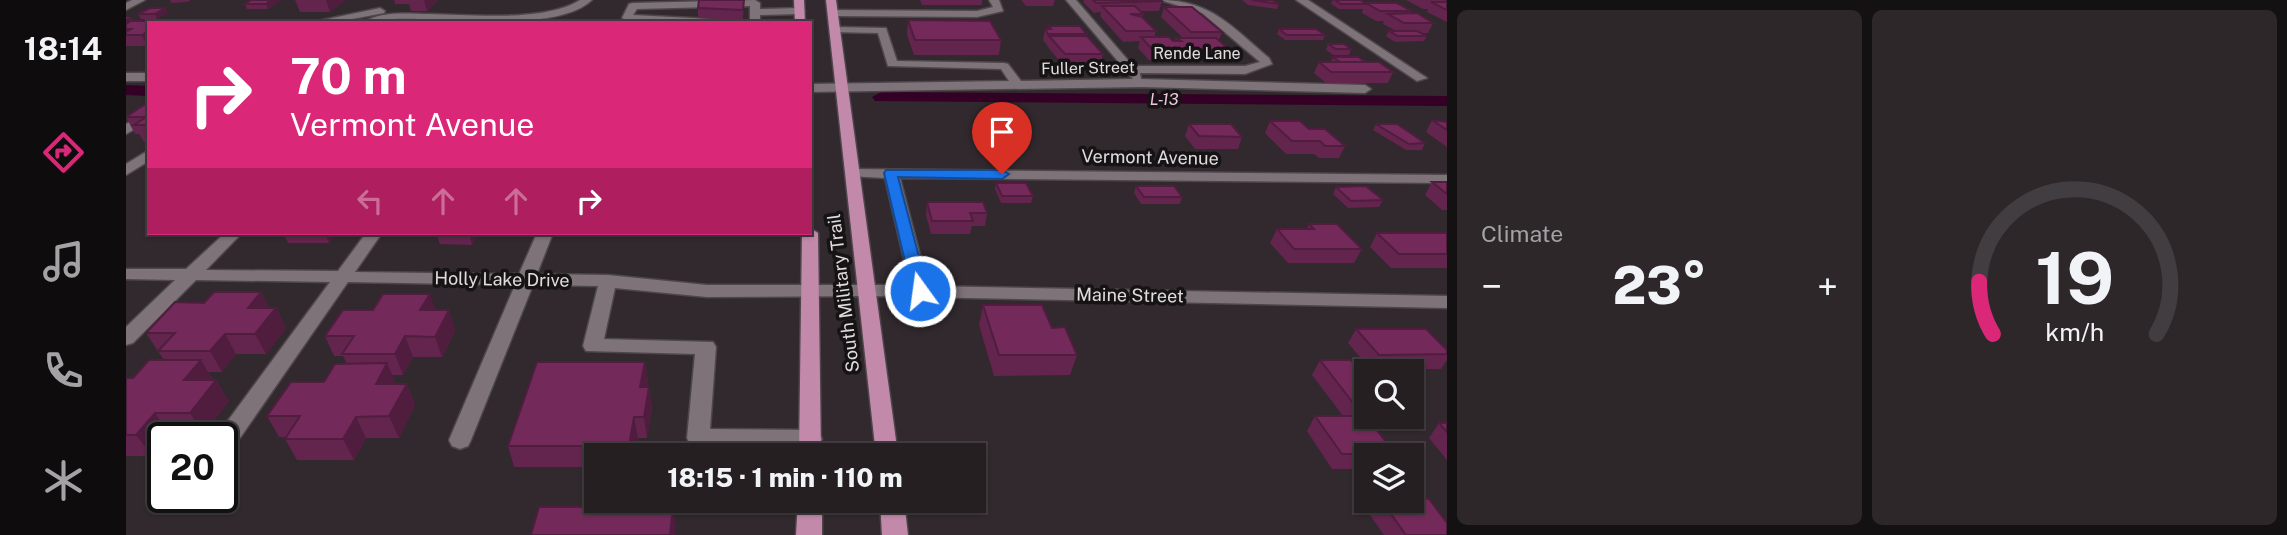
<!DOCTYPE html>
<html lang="en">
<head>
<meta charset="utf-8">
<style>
  :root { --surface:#251f22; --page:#2d272a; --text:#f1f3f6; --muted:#a3a2a5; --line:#423d40; --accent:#db2777 }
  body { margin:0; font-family:"Public Sans",sans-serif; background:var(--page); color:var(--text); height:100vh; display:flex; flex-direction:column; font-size:26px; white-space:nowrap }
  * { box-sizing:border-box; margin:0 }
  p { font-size:23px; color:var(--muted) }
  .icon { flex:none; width:38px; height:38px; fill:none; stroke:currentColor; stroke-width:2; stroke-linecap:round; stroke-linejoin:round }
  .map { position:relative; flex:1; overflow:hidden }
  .side { display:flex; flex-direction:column; gap:10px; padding:10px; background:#141113; width:840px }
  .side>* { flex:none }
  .guide { position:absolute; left:21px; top:21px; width:665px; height:214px; border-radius:0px; box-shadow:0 2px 5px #0004,0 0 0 2px var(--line); background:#db2777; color:#fff; overflow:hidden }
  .controls { position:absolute; left:1228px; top:359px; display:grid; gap:14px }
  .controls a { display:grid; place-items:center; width:70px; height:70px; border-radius:0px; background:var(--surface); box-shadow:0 2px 5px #0004,0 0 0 2px var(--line); font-size:35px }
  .speed { position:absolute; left:21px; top:422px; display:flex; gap:14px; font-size:35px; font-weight:700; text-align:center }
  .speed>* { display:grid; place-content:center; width:91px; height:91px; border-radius:50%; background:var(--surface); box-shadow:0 2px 5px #0004,0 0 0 2px var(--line); line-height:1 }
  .speed .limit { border:4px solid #111; border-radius:10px; background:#fff; color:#111 }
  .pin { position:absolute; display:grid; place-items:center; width:60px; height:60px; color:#fff; margin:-72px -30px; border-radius:50% 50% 50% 0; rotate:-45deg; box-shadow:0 0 7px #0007 }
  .pin .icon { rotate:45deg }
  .me { position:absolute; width:77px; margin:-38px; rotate:346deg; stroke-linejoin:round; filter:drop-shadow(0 0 5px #0008) }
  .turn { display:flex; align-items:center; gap:24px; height:147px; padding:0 28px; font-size:32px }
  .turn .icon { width:91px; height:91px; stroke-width:2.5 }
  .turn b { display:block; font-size:49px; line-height:60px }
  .lanes { display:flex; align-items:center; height:66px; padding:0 28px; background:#0003; justify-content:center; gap:35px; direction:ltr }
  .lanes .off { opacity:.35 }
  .big { font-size:52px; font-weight:800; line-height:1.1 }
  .side .widget { flex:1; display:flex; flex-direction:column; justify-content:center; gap:10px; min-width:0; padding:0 24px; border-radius:10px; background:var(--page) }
  .side .dial { align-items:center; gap:0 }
  .dial svg { height:182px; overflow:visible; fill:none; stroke:var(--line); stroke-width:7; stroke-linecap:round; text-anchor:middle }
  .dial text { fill:var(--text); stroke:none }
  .heat { display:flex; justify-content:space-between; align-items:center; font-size:38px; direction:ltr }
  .side .tiles { flex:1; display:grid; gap:10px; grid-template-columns:repeat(2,1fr) }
  .trip { position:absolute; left:458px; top:443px; width:402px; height:70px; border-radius:0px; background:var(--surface); box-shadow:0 2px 5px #0004,0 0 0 2px var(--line); font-weight:800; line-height:70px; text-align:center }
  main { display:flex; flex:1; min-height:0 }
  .dock { display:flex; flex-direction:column; width:126px; justify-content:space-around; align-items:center; background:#0f0c0e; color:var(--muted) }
  .dock .icon { width:49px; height:49px }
  .dock .selected { color:var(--accent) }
  .dock b { font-size:32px; color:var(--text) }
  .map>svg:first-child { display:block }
</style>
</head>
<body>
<main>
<nav class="dock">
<b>18:14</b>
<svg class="icon selected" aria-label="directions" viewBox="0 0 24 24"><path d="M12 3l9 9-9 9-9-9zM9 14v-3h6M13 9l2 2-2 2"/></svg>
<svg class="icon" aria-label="music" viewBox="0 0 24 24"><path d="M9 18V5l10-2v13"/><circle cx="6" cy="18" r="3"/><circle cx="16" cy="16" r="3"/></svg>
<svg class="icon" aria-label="phone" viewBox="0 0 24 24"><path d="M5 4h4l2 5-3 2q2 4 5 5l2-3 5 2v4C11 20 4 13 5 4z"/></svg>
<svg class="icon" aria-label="climate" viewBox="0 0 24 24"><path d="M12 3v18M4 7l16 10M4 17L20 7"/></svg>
</nav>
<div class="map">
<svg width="1321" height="535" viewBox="0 0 1321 535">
  <rect width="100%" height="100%" fill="#31292d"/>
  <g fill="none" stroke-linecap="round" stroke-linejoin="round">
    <g fill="#350025" fill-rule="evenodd">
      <path d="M0,85L23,86V96L0,95Z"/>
      <path d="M755,92L1321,96V106L749,101L746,97Z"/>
    </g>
    <g stroke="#4d464a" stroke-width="3">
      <g id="minor">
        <path d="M6,0H19L0,10V3Z"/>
        <path d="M454,0H466C430,34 317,17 268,19C257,20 247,23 236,23C256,10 282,14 304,14C346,15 419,22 454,0Z"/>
        <path d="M629,0L634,3V9L674,8L679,11L674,14L634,15V23H624V6L511,9L507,15L605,20L610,23C588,23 511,27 496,18L503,4L507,3Z"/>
        <path d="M863,0H873L877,11L851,17L707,16L702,13L707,10L851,11L867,7Z"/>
        <path d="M940,0H950L1007,66H1119L1134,62L1076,13L1034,0C1085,0 1106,27 1143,58L1146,64L1119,74L1014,73L1015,79L1239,85L1245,89L1239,93L1016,87L684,92V84L883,81L875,69L762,66L752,33L706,32V28L710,27L760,28L771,61L878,63L882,64L895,81L1007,79Z"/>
        <path d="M1170,0H1182L1301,78L1291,81Z"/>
        <path d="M254,8L259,11L258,13L205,23L192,21Z"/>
        <rect x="0" y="73" width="23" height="8"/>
        <path d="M23,111V121L0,134V124Z"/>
        <path d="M23,150V161L0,175V164Z"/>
        <path d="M727,169L1321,175V183L774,178L802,286L1321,296V308L743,296L581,297L489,288L478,339L587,342L590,347L584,429L685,430L693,433L696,439L693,445L685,448L572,447L564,444L561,438L569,354L460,351L457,346L472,286L407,285L345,440L342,446L334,449L326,446L323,440L389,285L222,282L114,438L106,441L98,438L95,432L98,426L204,282L70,280L7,343L0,345V327L49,280L0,279V269H60L99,233H116L80,270L212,271L240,233H256L229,272L393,274L411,233H427L411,274L482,275L581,285H784L759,178L722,176V170Z"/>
      </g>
    </g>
    <g stroke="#4d464a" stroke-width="3">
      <g id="major">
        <path d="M668,0H678L679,23H669Z"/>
        <path d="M700,0H710L772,455H750Z"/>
        <path d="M684,228L692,233L695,455H673L676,233H684Z"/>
        <path d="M672,500H696V535H670Z"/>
        <path d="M754,500H778L782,535H756Z"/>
      </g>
    </g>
    <use href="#minor" fill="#7d7378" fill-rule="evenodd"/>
    <use href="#major" fill="#c289ab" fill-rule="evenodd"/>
  </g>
  <g fill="#63244d">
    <path d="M44,0H65L61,2L45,3Z"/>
    <path d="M155,0L142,9H121L119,4Z"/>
    <path d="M169,0H220L204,12H174Z"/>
    <path d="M268,0H312L301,11H285L283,4H269Z"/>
    <path d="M618,0L617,20L572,18V8Z"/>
    <path d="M794,0H856V5H796Z"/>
    <path d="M895,0H929L927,6H900Z"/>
    <path d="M958,0H1035L1036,1L1033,11H1014L1017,14L1016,17L1030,31L1028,37L1047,41H1049L1050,38H1057L1035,17L1038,7L1096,32L1093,40L1104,50L1100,60H1023L1012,48L1014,41L997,42L974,16L975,12L968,13L957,2Z"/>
    <path d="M1116,0H1146L1153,4L1151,9L1122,5Z"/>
    <path d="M1207,0H1234L1240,4L1286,11L1285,13L1307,23L1302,33H1295L1301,36L1298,41L1269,42L1260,36L1263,31H1270L1257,24L1258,21H1250L1236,13L1237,9H1213L1205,4Z"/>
    <path d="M1280,0H1320L1319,2H1321V22L1301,12L1302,9H1297Z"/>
    <path d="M42,13L31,19H15L12,14Z"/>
    <path d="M0,17H4L7,21H40L21,46H0Z"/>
    <path d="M782,20L875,40L873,55H788L781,35Z"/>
    <path d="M923,26L960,34V36L977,54L974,65H937L921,46V44H920L917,40L919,29H922Z"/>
    <path d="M1153,29L1199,35L1197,40H1159L1151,34Z"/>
    <path d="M1202,44L1225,49L1223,55H1207L1200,50Z"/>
    <path d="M1207,57L1240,62L1267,72L1262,83H1200L1188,73L1193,62H1205Z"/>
    <path d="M23,105V142H18L13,134H9L0,117Z"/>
    <path d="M1306,120L1321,122V147L1300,132Z"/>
    <path d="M1144,121L1183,129L1219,146L1213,158H1193L1188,154H1160L1139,133Z"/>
    <path d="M1063,124L1116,137L1112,149H1069L1059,136Z"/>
    <path d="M1250,124L1299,143L1296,150H1280L1247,130Z"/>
    <path d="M1306,182H1321V210H1316L1299,195Z"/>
    <path d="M870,183L907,196L905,203H875L869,189Z"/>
    <path d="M1010,186L1056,197L1054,204H1015L1008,193Z"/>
    <path d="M1210,187L1257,200L1253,207L1222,208L1207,194Z"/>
    <path d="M801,202L861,213L859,226H846L844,234H805L800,215Z"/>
    <path d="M1183,224L1236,249L1228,263H1162L1144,243L1151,229H1181Z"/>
    <path d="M157,233H212L203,243H162Z"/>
    <path d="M310,233H353L346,245L314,244Z"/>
    <path d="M1251,233H1321V268H1265L1244,247Z"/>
    <path d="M135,292L143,308H150L160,328L140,354H110L96,372H82L87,380H90L103,401L78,434H43L37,438V442L26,456H0V378H7L38,360L20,333L78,303Z"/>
    <path d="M857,305L926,328L951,355L944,375L868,376L853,325Z"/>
    <path d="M310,310H323L329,331L316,357H287L277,375H266L269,384H281L289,405L273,438H240L228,460H171L159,439L160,437H153L141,416L198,382L221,364L217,356H208L199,336Z"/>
    <path d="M1230,329L1321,350V360L1315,369H1244L1222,343Z"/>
    <path d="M1194,360L1241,379V416H1258L1254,422H1244L1269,454L1268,455H1241V469H1206L1181,431L1189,416H1217L1186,375Z"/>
    <path d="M519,362L522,382L521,387H523L526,408L521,438H512L509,455H471V467H388L382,446Z"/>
    <path d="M1313,423H1321V460L1303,438Z"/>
    <path d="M1254,500H1286L1321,535H1258L1244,515Z"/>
  </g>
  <g fill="#501d3f">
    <path d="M145,0H155L142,9L140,4Z"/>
    <path d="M200,0H220L204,12Z"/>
    <path d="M298,0H312L301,11Z"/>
    <path d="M40,8L42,13L31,19L29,14Z"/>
    <path d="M4,17L9,27L0,29V19Z"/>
    <path d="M23,31V45L21,46L16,35Z"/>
    <path d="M199,233H212L203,243Z"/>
    <path d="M343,233H353L346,245Z"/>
    <path d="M135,292L145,312L122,308Z"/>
    <path d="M304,294L311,314L294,310Z"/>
    <path d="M150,308L160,328L140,354L129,334Z"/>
    <path d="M323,310L329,331L316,357L309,337Z"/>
    <path d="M99,334L110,354L96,372L84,351Z"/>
    <path d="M279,336L287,357L277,375L269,354Z"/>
    <path d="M75,360L87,381L58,380Z"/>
    <path d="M519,362L522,382L517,408L514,387Z"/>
    <path d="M261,363L270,384H250Z"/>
    <path d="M90,380L103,401L78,434L64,413Z"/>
    <path d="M281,384L289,405L273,438L263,416Z"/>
    <path d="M523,387L526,408L521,438L518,417Z"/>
    <path d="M29,413L43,434L41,438H37V442L26,456L10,435Z"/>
    <path d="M230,417L240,438L228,460L217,439Z"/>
    <path d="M508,417L512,438L509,455H505L503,446Z"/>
    <path d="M547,507L550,529L549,535H544Z"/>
  </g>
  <g fill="#732a5a" stroke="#501d3f" stroke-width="2">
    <path d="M125,0H145L140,4H119Z"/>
    <path d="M573,0H618L617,10L572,8Z"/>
    <path d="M967,0H1035L1036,1L970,3Z"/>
    <path d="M1126,0H1146L1153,4Z"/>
    <path d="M1209,0H1234L1241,4H1215Z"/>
    <path d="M1305,2H1321V10Z"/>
    <path d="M1240,3H1271L1286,11H1254Z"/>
    <path d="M976,6H1009L1017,14H1004L1016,17L1030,31H1000Z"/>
    <path d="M1038,7H1066L1096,32H1065Z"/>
    <path d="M24,8H40L29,14H12Z"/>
    <path d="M1291,13L1307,23H1278L1262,14Z"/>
    <path d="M782,20L864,21L875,40H789Z"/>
    <path d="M5,21H40L37,23H23V31L16,35H0V32L5,29H0V24Z"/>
    <path d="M923,26H954L960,34H922L919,29H925Z"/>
    <path d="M1153,29H1190L1199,35H1161Z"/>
    <path d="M1263,31H1291L1301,36H1272Z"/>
    <path d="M923,36H961L977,54H939Z"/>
    <path d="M1015,37H1043L1047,41H1055L1050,38H1090L1104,50L1026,49Z"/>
    <path d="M1202,44H1218L1225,49H1210Z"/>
    <path d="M1207,57H1232L1240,62H1214Z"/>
    <path d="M1193,62H1253L1267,72H1205Z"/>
    <path d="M18,105H23V125H8L20,117H0Z"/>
    <path d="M1306,120L1321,122V130Z"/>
    <path d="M1144,121H1174L1183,129H1199L1219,146H1199L1194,141H1166Z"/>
    <path d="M1063,124H1105L1116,137L1073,136Z"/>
    <path d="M1250,124H1271L1299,143L1283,144Z"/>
    <path d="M1306,182H1321V194Z"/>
    <path d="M870,183H900L907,196H876Z"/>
    <path d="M1010,186H1048L1056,197H1018Z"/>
    <path d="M1240,186L1257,200L1225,201L1210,187Z"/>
    <path d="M801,202H857L861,213H844L847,221H806Z"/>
    <path d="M1183,224H1211L1236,249H1168L1151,229H1188Z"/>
    <path d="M1251,233H1321V254H1273Z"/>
    <path d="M88,292H135L122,308H150L129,334H99L84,351H32L49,333H20L49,302L78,303Z"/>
    <path d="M257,294H304L294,310H323L309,337L279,336L269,354H216L228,336H199L217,310H247Z"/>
    <path d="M857,305H916L926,328L939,327L951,355H873Z"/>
    <path d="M1230,329H1300L1321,350V354L1253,355Z"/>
    <path d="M23,360H75L58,380H90L64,413H29L10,435H0V378H7Z"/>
    <path d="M1194,360H1225L1241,379V408H1231Z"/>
    <path d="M411,362H519L514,387H523L518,417H508L503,446H382Z"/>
    <path d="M261,363L250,384H281L263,416L230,417L217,439H159L174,416H141L165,382H198L209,364Z"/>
    <path d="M1189,416H1240L1269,454H1216Z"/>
    <path d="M1313,423H1321V432Z"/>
    <path d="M1286,499H1303L1321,523V535H1280L1255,500H1286Z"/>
    <path d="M413,507H547L544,535H405Z"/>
  </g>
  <path fill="#1a73e8" stroke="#114b97" stroke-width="2" d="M760,170H876L883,174L876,179L772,177L802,291L800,295H788L786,291L758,173Z"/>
  <g text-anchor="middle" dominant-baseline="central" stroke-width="7" stroke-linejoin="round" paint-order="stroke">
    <g font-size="16" fill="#e0dbdd" stroke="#161315">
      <text x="1071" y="53">Rende Lane</text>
      <text transform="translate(962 68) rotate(-1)">Fuller Street</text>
    </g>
    <g font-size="16" font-style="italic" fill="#f2c6df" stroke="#161315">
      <text x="1038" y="99">L-13</text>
    </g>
    <g font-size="18" fill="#e0dbdd" stroke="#161315">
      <text transform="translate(1024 157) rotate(1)">Vermont Avenue</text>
      <text transform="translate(376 279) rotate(1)">Holly Lake Drive</text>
      <text transform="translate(717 293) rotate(-97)">South Military Trail</text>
      <text transform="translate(1004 295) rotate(1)">Maine Street</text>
    </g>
  </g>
</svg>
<div class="controls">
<a><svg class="icon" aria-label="search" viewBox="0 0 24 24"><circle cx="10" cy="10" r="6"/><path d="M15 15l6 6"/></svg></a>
<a><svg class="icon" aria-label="layers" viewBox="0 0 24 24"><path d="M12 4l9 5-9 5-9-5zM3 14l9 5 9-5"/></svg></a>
</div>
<div class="speed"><div class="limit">20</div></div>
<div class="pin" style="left:876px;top:174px;background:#d93025"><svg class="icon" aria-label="arrive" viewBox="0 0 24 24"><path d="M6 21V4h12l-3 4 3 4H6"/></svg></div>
<svg class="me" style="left:794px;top:291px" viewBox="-20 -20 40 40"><circle r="17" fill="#1a73e8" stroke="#fff" stroke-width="3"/><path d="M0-11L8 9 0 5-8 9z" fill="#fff"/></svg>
<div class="trip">18:15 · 1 min · 110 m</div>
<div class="guide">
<div class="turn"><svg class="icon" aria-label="right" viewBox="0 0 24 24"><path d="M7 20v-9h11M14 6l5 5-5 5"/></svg><div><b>70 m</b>Vermont Avenue</div></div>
<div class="lanes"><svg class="icon off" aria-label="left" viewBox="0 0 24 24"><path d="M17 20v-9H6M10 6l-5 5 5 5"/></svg><svg class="icon off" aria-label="ahead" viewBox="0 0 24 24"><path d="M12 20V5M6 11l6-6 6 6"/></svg><svg class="icon off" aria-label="ahead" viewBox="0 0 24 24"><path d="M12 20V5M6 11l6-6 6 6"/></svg><svg class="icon" aria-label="right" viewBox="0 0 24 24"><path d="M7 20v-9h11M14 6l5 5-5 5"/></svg></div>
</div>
</div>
<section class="side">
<div class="tiles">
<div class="widget"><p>Climate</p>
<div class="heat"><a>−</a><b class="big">23°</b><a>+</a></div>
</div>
<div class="widget dial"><svg viewBox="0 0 100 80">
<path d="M14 69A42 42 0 1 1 86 69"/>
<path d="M14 69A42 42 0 0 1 8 46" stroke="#db2777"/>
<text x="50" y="56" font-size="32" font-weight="700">19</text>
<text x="50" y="72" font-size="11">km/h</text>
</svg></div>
</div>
</section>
</main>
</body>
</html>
